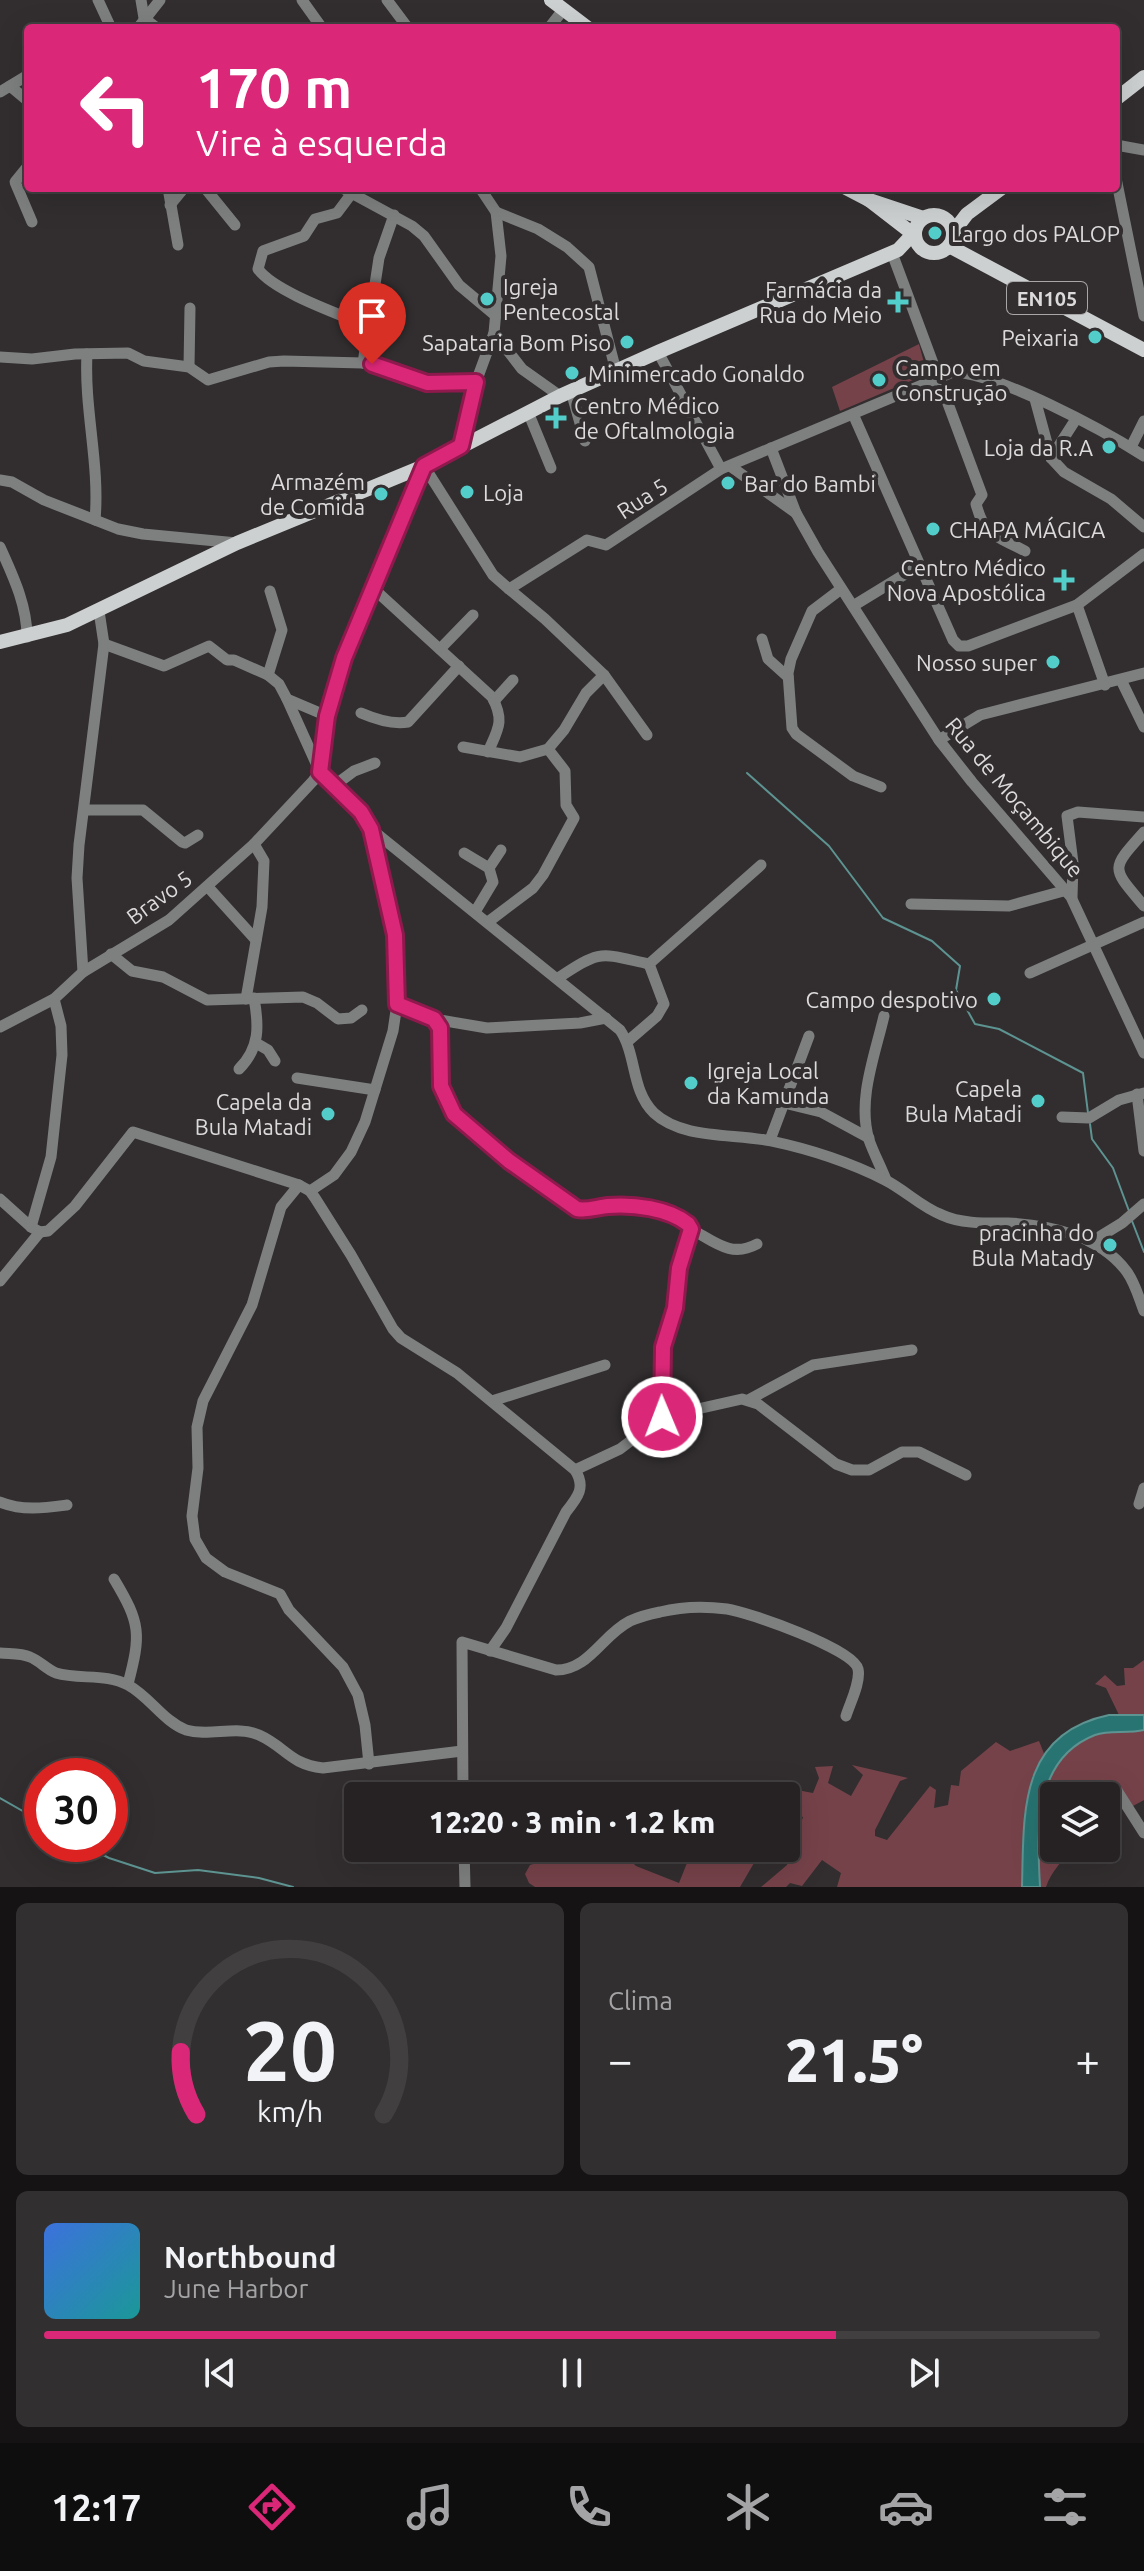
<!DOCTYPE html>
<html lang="pt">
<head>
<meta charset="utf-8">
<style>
  :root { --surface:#262223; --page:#322f30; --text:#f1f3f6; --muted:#a4a4a6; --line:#423f41; --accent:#db2777 }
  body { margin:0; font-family:Ubuntu,sans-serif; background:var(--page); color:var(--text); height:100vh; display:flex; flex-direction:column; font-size:30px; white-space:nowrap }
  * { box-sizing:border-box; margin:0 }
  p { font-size:26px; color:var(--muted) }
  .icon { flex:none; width:44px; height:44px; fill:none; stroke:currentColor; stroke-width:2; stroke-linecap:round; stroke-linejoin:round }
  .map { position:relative; height:1887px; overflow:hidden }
  .side { display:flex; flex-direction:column; gap:16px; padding:16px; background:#151313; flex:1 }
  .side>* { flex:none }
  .top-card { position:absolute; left:24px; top:24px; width:1096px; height:168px; border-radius:8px; box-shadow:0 8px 32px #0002,0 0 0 2px var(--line); background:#db2777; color:#fff; overflow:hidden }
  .tools { position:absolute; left:1040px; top:1782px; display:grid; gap:16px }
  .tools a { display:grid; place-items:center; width:80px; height:80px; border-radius:8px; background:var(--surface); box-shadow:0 8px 32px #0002,0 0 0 2px var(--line); font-size:40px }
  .speed { position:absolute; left:24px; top:1758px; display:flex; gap:16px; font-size:40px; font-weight:700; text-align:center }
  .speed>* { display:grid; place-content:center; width:104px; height:104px; border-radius:50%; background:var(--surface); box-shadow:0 8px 32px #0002,0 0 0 2px var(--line); line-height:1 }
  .speed .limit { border:12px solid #d22; background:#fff; color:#111 }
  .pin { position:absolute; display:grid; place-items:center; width:68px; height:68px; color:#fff; margin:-82px -34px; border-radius:50% 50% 50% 0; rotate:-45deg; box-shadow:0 0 8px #0007 }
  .pin .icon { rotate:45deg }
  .me { position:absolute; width:88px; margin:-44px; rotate:359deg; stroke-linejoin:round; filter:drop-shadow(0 0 6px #0008) }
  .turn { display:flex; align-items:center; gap:28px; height:168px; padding:0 40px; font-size:36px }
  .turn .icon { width:104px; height:104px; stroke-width:2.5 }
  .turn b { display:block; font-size:56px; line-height:68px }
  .big { font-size:60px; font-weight:800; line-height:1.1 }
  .side .widget { flex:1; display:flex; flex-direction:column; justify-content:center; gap:12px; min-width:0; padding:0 28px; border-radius:12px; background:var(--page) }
  .side .dial { align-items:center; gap:0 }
  .dial svg { height:208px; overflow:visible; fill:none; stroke:var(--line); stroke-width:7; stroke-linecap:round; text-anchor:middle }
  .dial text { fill:var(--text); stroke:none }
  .song { display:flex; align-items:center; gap:24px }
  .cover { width:96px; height:96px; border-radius:12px; background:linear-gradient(135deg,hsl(220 70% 55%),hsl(180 70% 35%)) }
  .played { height:8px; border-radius:4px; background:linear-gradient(90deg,var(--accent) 75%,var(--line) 75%) }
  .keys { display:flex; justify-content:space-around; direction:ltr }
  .heat { display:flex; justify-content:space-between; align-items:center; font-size:44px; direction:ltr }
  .side .tiles { flex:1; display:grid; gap:16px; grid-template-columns:1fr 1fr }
  .widget:last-child { grid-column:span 2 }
  .trip { position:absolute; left:344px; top:1782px; width:456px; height:80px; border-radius:8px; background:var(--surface); box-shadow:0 8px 32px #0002,0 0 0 2px var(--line); font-weight:800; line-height:80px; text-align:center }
  .tabs { display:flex; height:128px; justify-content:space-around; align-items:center; background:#0f0e0e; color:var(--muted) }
  .tabs .icon { width:56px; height:56px }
  .tabs .on { color:var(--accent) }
  .tabs b { font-size:36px; color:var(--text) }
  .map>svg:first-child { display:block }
</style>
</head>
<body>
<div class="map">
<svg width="1144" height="1887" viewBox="0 0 1144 1887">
  <rect width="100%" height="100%" fill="#322e2f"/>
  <g fill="#76424a">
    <path d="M919,344L927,374L840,411L832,387Z"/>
    <path d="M1144,1660V1715H1119L1106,1688L1095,1684L1105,1675L1117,1686L1125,1685L1124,1668H1133Z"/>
    <path d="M1144,1730V1800L1133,1806L1118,1783L1112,1786L1104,1796H1054V1848H1069C1063,1863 1052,1869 1046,1887H1040C1037,1832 1033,1759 1095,1735C1110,1730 1128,1734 1144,1730Z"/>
    <path d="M1039,1741L1045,1756L1032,1777L1023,1852L1022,1887H837L841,1873L822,1860L802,1886L790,1883L786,1887H761L787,1865L803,1817L789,1811L797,1790L813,1793L819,1778L815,1767L833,1766L828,1783L851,1796L863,1775L852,1765L908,1778L900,1781L875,1830V1836L887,1840L930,1786L936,1790L934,1808L948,1805L951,1785L959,1786L961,1771L996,1742L1010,1751Z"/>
    <path d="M547,1848H617L636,1866L679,1883L693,1848H714L754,1863L740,1887H535L529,1883L525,1874L530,1865L549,1859Z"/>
  </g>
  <path fill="#277472" stroke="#5d9391" stroke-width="2" d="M1109,1715H1144V1730C1128,1734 1110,1730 1095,1735C1033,1759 1037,1832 1040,1887H1022C1024,1813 1018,1734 1109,1715Z"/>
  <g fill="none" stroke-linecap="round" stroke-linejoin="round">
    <g stroke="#5d9391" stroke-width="2">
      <path d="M747,773L829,846L883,918L932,941L960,966L956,990L975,1024L999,1029L1083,1073L1088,1113"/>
      <path d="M1090,1124L1092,1139L1113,1168L1129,1211"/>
      <path d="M1132,1221L1144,1252"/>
      <path d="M0,1798L42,1822"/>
      <path d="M82,1844L109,1858L155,1873L198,1870L259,1878L293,1887"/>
    </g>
    <g stroke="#7e8080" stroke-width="11">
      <path d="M98,0L111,28"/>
      <path d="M141,0L144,18L157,28"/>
      <path d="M302,0L322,28"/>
      <path d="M387,0L408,28"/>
      <path d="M138,28L160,0"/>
      <path d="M549,28L563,10"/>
      <path d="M10,86L28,101"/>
      <path d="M0,92L28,75"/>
      <path d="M1116,145L1144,150"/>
      <path d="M28,166L15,182L32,222"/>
      <path d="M1116,178L1144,316"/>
      <path d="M168,188L178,245"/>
      <path d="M205,188L235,225"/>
      <path d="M342,188L412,226L424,236L459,285L496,316"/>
      <path d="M352,193L337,213L315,219L304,236L263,251L258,269C274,292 342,315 370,327"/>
      <path d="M170,205L184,188"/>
      <path d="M496,212L538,229L567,247L589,267L616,371"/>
      <path d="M892,253L982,495L976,504C985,538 996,535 1025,551"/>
      <path d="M494,333L522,369L560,396"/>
      <path d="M658,352L721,469"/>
      <path d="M87,354C84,410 100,464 95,520"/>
      <path d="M0,357L32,359L75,354L128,353L144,361L189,367L208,380L269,362L284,361L363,363L427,383L476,382"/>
      <path d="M363,363L379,258L394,215"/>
      <path d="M189,367L190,308"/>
      <path d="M571,391L585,441"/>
      <path d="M1035,399L1051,458L1064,472L1111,499L1144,527"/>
      <path d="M528,412L551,468"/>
      <path d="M853,414L953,640L959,646H968L1077,605L1144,554"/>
      <path d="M461,446L476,382L494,333L501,256L496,212L480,188"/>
      <path d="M1131,447L1144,421"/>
      <path d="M771,448L796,513L818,552L939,740L972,782L1071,897L1144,1053"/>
      <path d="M1051,458L1076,419"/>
      <path d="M424,466L493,575L509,589L587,540L606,545L721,469L953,372C1000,374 1103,430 1144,456"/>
      <path d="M730,466L796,513"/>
      <path d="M0,480L12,482L44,500L118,529L143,534L237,543"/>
      <path d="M0,547C13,576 27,605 27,637"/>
      <path d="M374,589L492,697C505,721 498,729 488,752"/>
      <path d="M509,589L545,619L604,675L647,735"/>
      <path d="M841,589L812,611L791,659L788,673L792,728L796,734L853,776L881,787"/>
      <path d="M1077,605L1105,685"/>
      <path d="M853,606L920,565"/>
      <path d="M762,639L768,659L788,677"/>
      <path d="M104,644L164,666L209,646L227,660H234L268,675L279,684L287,699L327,716"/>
      <path d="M440,649L473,615"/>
      <path d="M268,675L282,630L270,591"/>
      <path d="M1121,680L1144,727"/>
      <path d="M287,699L320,772L361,812L371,829L395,935L397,1004L393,1031L365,1122L351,1152L334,1175L310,1191"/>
      <path d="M494,701L513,680"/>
      <path d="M361,713C375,719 392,725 408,722L459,666"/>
      <path d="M939,740L980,715L1144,673"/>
      <path d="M463,747L520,757L548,749L564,730L586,693L604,675"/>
      <path d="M335,785L354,771L375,763"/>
      <path d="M84,810H143L182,842L185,843L198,835"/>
      <path d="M371,829L620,1030C637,1055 631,1091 654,1113C683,1140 735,1133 771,1141C809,1149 851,1163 885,1180C905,1190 921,1207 942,1215C961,1224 987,1223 1008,1223C1050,1225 1101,1236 1127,1272C1135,1283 1139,1298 1144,1311"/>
      <path d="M1144,832C1110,870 1111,867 1144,906"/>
      <path d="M464,853L489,868L493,882L475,912"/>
      <path d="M489,868L501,850"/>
      <path d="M208,887L256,940"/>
      <path d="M1072,897L1073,863L1067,816L1078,812L1144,817"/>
      <path d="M911,904L1009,906L1067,890"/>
      <path d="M488,922L533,888L543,875L574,818L566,805L565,771L548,749"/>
      <path d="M111,954L132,971L163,977L207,1000L303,997L317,1003L338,1019L351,1018L362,1010"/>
      <path d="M649,964L761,865"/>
      <path d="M83,972L77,878L79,845L104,644L99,611"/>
      <path d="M1030,973L1144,922"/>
      <path d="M558,978C602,949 599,953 649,964"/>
      <path d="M246,999L262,907L264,861L254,844"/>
      <path d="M397,1004L434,1019L440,1028L441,1086L454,1114L509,1161L577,1209C588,1211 597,1207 608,1206C632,1204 669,1208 688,1224L691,1229L679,1268L675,1308L663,1347L662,1417"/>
      <path d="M884,1016C875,1055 857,1100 869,1140C874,1154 881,1167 886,1180"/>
      <path d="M434,1019L487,1028L580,1023L606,1018"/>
      <path d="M0,1027L54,999L83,972L169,920L254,844L313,781L320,772L327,716L347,649L424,466"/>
      <path d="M628,1041L657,1016L664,1004L649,964"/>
      <path d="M256,1043L268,1050L275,1061"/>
      <path d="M239,1069C260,1048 259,1026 254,998"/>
      <path d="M297,1078L375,1090"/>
      <path d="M1137,1094L1144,1151"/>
      <path d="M784,1103L821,1112L869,1138"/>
      <path d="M1062,1117L1089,1118L1119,1100L1144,1093"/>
      <path d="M770,1140L809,1036"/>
      <path d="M299,1185L281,1207L252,1305L203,1401L197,1427L198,1468L192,1516L195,1539L206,1558L225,1572L280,1594L289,1610L343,1667L358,1695L365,1725L369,1764"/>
      <path d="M0,1199L31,1227L40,1232L48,1231L75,1206L133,1132L299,1185L310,1191L315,1198L351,1255L393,1329L401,1338L457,1373L575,1470C586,1487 578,1497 566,1512L506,1628L490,1651"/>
      <path d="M31,1227L51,1157L62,1055L61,1026L54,999"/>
      <path d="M691,1229C715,1242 731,1258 757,1244"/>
      <path d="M1091,1242L1122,1223L1144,1204"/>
      <path d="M0,1281L40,1232"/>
      <path d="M750,1399L813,1365L912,1350"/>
      <path d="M492,1401L605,1365"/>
      <path d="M575,1470L620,1449L662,1417L742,1399L758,1404L836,1464L852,1470H869L902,1452H919L966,1475"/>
      <path d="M0,1502C22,1511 44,1508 67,1505"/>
      <path d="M1139,1504L1144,1488"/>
      <path d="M114,1579C141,1624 141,1634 128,1684"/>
      <path d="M0,1653C10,1654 21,1653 30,1657C40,1661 46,1669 56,1673C79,1680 106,1673 128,1685C150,1697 163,1721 186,1730C209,1737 237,1725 259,1735C286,1747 289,1764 323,1768L462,1751"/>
      <path d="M1116,1789L1144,1833"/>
      <path d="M463,1796L462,1642L556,1670C589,1670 602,1635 630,1621C639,1617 650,1614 660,1612C680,1607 705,1606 727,1609C748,1612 854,1649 858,1669C861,1682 850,1703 846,1716"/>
      <path d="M464,1848L465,1887"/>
    </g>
    <g stroke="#ccd0d0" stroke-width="14">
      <path d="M551,0L588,28"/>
      <path d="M1116,99L1144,77"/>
      <path d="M846,188L869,200L923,218"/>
      <circle cx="934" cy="234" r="19"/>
      <path d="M954,231L967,214L1002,188"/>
      <path d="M949,246L1144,350"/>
      <path d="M0,642L67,625L237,543L424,466L560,396L658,352L898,250L913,234L869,200"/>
    </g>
  </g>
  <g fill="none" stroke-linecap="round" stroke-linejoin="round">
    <g stroke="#8e194d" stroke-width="20">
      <path id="route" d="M372,364L427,383L476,382L461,446L424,466L344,658L327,716L320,772L361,812L371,829L395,935L397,1004L434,1019L440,1028L441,1086L454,1114L509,1161L577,1209C588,1211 597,1207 608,1206C633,1204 668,1208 688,1224L691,1229L679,1268L675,1308L663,1347L662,1417"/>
    </g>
    <use href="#route" stroke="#db2777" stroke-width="14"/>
  </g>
  <g fill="#53cdca" stroke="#322e2f" stroke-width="3">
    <circle cx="935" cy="233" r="8"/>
    <circle cx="487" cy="299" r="8"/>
    <path d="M894 290h8v8h8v8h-8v8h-8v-8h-8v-8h8z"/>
    <circle cx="1095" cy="337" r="8"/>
    <circle cx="627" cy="342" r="8"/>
    <circle cx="572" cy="373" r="8"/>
    <circle cx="879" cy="380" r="8"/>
    <path d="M552 406h8v8h8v8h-8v8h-8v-8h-8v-8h8z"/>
    <circle cx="1109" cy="447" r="8"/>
    <circle cx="728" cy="483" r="8"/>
    <circle cx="467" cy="492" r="8"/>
    <circle cx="381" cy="494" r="8"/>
    <circle cx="933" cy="529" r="8"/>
    <path d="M1060 568h8v8h8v8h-8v8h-8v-8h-8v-8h8z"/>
    <circle cx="1053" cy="662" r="8"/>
    <circle cx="994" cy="999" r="8"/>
    <circle cx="691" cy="1083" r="8"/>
    <circle cx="1038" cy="1101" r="8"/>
    <circle cx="328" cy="1114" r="8"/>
    <circle cx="1110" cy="1245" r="8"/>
  </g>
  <g text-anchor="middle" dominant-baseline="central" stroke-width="8" stroke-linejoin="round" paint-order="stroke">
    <rect fill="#322e2f" stroke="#a9a6a7" stroke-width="2" x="1007" y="282" width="80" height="32" rx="6"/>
    <g font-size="20" font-weight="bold" fill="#dcdada">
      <text x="1047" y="298">EN105</text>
    </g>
    <g font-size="22" fill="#dcdada" stroke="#322e2f" text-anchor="end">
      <text x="951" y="233" text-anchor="start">Largo dos PALOP</text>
      <text x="503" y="286" text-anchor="start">Igreja<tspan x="503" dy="25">Pentecostal</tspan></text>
      <text x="882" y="289">Farmácia da<tspan x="882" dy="25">Rua do Meio</tspan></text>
      <text x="1079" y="337">Peixaria</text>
      <text x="611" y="342">Sapataria Bom Piso</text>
      <text x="895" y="367" text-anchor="start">Campo em<tspan x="895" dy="25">Construção</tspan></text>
      <text x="588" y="373" text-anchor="start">Minimercado Gonaldo</text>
      <text x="574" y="405" text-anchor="start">Centro Médico<tspan x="574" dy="25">de Oftalmologia</tspan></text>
      <text x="1093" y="447">Loja da R.A</text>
      <text x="365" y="481">Armazém<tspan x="365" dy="25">de Comida</tspan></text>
      <text x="744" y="483" text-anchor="start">Bar do Bambi</text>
      <text x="483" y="492" text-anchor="start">Loja</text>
      <text x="949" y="529" text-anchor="start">CHAPA MÁGICA</text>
      <text x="1046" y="567">Centro Médico<tspan x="1046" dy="25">Nova Apostólica</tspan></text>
      <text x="1037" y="662">Nosso super</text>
      <text x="978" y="999">Campo despotivo</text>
      <text x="707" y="1070" text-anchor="start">Igreja Local<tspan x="707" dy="25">da Kamunda</tspan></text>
      <text x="1022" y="1088">Capela<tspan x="1022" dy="25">Bula Matadi</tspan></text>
      <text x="312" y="1101">Capela da<tspan x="312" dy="25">Bula Matadi</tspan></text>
      <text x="1094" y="1232">pracinha do<tspan x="1094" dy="25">Bula Matady</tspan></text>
    </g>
    <g font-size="22" fill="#dcdada" stroke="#322e2f">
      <text transform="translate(642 498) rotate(-33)">Rua 5</text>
      <text transform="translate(1015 797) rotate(50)">Rua de Moçambique</text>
      <text transform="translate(159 897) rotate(-36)">Bravo 5</text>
    </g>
  </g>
</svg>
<div class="tools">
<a><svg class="icon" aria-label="layers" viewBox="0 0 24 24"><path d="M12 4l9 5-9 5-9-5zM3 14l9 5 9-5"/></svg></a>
</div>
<div class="speed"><div class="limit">30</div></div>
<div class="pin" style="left:372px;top:364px;background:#d93025"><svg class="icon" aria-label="arrive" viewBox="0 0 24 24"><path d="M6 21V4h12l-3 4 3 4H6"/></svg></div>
<svg class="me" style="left:662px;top:1417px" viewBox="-20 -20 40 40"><circle r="17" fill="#db2777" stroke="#fff" stroke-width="3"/><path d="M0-11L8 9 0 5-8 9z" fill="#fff"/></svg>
<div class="trip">12:20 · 3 min · 1.2 km</div>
<div class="top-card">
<div class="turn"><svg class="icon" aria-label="left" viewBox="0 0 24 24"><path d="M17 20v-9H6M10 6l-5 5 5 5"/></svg><div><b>170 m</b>Vire à esquerda</div></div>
</div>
</div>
<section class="side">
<div class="tiles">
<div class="widget dial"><svg viewBox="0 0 100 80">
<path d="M14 69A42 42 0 1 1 86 69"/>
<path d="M14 69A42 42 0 0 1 8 45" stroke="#db2777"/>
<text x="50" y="56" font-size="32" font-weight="700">20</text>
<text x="50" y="72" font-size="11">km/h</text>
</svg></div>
<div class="widget"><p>Clima</p>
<div class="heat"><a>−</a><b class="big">21.5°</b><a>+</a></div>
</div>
<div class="widget">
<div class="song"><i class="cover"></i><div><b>Northbound</b><p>June Harbor</p></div></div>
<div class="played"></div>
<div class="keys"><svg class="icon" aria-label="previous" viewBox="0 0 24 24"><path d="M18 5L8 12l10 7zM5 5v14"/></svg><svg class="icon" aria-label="pause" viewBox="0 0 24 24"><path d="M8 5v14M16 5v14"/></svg><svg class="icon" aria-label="next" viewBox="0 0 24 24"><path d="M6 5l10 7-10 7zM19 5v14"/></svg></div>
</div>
</div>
</section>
<nav class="tabs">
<b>12:17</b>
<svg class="icon on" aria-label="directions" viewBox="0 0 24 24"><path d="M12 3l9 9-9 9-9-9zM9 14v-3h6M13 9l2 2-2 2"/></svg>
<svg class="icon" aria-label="music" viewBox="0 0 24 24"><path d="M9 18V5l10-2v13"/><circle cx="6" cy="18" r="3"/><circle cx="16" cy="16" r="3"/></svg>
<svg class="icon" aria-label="phone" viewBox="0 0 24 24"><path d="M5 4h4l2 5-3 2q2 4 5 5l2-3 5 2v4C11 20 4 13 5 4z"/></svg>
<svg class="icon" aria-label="climate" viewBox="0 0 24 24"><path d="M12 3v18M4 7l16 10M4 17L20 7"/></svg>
<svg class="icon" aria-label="car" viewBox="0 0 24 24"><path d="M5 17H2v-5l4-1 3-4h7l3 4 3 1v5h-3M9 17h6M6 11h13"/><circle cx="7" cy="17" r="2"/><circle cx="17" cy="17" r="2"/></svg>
<svg class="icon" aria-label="filters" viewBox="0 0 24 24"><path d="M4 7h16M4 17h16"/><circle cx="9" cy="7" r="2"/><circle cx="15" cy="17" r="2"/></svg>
</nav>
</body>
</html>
